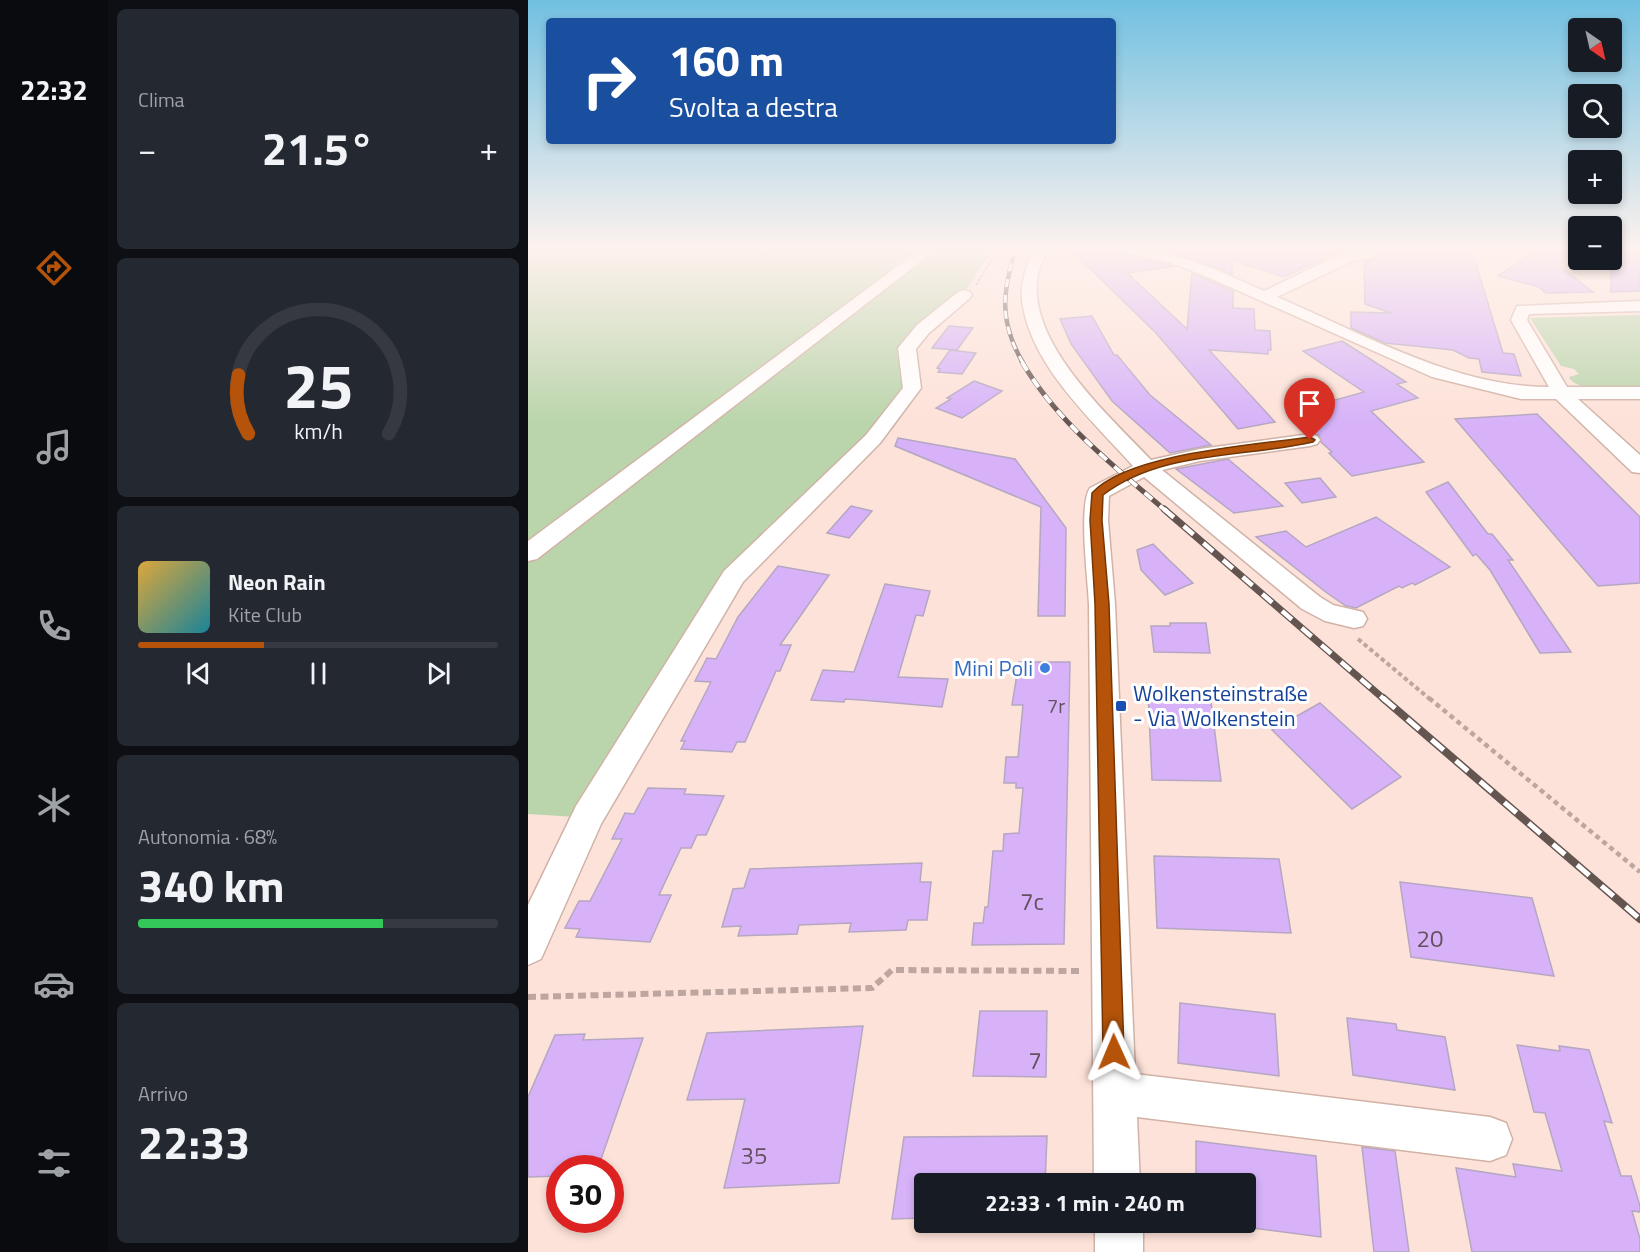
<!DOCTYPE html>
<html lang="it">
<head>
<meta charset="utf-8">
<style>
  :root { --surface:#171b24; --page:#242831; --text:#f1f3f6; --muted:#9ea1a6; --line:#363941; --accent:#b45309 }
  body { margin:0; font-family:"Titillium Web",sans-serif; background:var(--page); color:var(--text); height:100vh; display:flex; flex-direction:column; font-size:22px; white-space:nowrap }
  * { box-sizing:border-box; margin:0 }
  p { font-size:20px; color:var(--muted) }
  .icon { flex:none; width:33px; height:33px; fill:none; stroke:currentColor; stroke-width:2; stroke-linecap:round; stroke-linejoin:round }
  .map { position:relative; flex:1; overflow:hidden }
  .panel { display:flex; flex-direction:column; gap:9px; padding:9px; background:#0d0f14; width:420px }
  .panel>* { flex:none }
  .banner { position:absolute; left:18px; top:18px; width:570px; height:126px; border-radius:6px; box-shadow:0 3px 9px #0003; background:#1a4fa0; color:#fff; overflow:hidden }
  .needle { width:39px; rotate:146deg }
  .fabs { position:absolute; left:1040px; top:18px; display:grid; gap:12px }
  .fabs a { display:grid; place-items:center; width:54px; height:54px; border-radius:6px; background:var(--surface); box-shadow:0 3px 9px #0003; font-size:30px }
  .speed { position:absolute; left:18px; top:1155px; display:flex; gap:12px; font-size:30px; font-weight:700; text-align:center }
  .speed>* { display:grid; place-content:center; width:78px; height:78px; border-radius:50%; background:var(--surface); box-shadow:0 3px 9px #0003; line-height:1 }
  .speed .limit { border:9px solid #d22; background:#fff; color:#111 }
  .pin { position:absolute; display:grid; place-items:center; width:51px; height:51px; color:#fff; margin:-62px -26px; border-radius:50% 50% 50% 0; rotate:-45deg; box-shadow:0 0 6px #0007 }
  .pin .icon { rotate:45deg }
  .me { position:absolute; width:66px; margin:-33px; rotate:359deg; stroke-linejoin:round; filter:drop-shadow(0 0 4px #0008) }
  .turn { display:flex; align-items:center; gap:21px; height:126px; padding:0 24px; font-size:27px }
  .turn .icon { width:78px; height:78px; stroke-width:2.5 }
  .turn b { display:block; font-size:42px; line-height:51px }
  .big { font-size:45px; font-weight:700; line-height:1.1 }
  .panel .widget { flex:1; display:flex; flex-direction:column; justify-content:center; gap:9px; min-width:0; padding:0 21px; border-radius:9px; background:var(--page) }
  .panel .dial { align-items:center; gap:0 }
  .dial svg { height:156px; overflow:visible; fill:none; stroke:var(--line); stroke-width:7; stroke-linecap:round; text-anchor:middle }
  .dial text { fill:var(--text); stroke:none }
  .song { display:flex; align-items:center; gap:18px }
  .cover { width:72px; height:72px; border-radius:9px; background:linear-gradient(135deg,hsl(40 70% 55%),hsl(190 70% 35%)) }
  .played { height:6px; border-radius:3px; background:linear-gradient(90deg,var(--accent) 35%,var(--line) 35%) }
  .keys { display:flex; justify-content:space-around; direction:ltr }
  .heat { display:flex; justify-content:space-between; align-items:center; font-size:33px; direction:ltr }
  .charge { height:9px; border-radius:4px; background:linear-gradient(90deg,#34c759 68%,var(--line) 0) }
  .trip { position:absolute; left:386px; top:1173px; width:342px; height:60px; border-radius:6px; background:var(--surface); box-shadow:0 3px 9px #0003; font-weight:700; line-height:60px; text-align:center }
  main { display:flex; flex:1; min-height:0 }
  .tab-bar { display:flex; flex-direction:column; width:108px; justify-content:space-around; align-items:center; background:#090b0e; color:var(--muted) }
  .tab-bar .icon { width:42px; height:42px }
  .tab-bar .selected { color:var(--accent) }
  .tab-bar b { font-size:27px; color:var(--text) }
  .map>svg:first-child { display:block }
</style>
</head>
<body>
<main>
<nav class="tab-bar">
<b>22:32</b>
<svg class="icon selected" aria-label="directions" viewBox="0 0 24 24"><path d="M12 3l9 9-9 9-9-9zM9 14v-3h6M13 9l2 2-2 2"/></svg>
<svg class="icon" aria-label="music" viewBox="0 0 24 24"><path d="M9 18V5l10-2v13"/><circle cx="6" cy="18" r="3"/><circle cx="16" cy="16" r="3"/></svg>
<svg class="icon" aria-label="phone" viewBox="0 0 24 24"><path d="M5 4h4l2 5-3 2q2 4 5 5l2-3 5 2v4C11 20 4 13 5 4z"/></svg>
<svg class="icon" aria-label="climate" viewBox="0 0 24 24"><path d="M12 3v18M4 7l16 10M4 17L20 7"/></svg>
<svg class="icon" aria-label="car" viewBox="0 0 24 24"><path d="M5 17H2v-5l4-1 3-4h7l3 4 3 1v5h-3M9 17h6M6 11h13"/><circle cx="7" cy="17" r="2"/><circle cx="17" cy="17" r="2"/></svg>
<svg class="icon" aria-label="filters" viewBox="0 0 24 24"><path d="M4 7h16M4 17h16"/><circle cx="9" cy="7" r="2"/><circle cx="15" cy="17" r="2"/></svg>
</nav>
<section class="panel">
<div class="widget"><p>Clima</p>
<div class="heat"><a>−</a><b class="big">21.5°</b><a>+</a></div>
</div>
<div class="widget dial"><svg viewBox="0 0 100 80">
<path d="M14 69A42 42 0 1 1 86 69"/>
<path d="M14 69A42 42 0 0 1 9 39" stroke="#b45309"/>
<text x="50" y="56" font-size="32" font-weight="700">25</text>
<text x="50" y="72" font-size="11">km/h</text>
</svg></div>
<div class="widget">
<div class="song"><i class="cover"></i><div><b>Neon Rain</b><p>Kite Club</p></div></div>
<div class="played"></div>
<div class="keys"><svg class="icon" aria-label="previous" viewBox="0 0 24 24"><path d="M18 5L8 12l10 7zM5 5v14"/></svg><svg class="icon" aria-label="pause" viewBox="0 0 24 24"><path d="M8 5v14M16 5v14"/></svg><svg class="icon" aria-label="next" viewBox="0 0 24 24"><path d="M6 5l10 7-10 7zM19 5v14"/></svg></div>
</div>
<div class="widget"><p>Autonomia · 68%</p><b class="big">340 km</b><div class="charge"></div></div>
<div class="widget"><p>Arrivo</p><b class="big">22:33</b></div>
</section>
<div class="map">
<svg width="1112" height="1252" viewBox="0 0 1112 1252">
  <rect width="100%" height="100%" fill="#fde2d9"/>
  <g fill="#bad5ab">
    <path d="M0,248H465L439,288L381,336L376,386L338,436L187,585L48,817L0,814Z"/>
    <path d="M1112,315V388C1095,388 1047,393 1041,377L1051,374L1046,369L1033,366L1002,318Z"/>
  </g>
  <g fill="#d7b2f9" stroke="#b5a7c2" stroke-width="1.5">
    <path d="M567,248H587L591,253L646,266L599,273L659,329L664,273L705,291V308L726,309L727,330L742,331L743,350H740V354L681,350L747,422L710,429L628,333L546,253L566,251Z"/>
    <path d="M619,248H819L756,277L704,260V274L665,259Z"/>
    <path d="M861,248L945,254L975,353L986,354L993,376L954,372L951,359L941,358L925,350L857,343L823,328V312L863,313L837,304L836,261L844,260Z"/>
    <path d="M1012,248H1050L1030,265L1065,292L1018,293L1011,287L970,276Z"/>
    <path d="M1083,248H1103L1112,254V291L1083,292Z"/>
    <path d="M564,316L586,355H589L622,395L683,445L642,453L584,401L543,344L532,319Z"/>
    <path d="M421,326L445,328L429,350L404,348Z"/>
    <path d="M814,341L878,382L869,384L890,398L843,411L896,462L824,476L801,453L804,452L793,442L791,435L781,432L760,413L836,392L775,351Z"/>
    <path d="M422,350L448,353L434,374L410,372L412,369L409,368Z"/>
    <path d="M446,381L474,391L434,418L408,408L423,399L419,398Z"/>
    <path d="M1009,414L1112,517V583L1070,586L927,419Z"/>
    <path d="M370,438L487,459L538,528L537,616H510L513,507L367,446Z"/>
    <path d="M700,459L755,506L706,513L648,469Z"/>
    <path d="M792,478L808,497L774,503L757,483Z"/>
    <path d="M920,482L960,534H964L985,560H980L1043,652L1012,653L962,570L948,554L945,556L898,492Z"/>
    <path d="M323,506L344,511L321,538L299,533Z"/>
    <path d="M848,517L922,567L887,585L884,583L874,588L871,586L828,608L818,606L799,593L728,537L758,531L778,547Z"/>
    <path d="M625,544L640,559L665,583L637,595L613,570L609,550Z"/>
    <path d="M250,566L301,575L252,645H263L252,671H248L217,742H209L204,752L153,749L157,741H153L183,682L167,681L179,658L188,659L210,617Z"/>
    <path d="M357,584L402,591L395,616L388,615L370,677L420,679L414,707L333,700L317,699L316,702L283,700L295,670L326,672Z"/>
    <path d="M642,623H678L682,653L626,652L623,626H642Z"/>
    <path d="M491,662H542L536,944L444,945L446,923H455L457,907H460L465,851H475L476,834L491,833L495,788H488V783H476L478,757H490L495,705H484Z"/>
    <path d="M620,692L682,694L693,781L624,780Z"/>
    <path d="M792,703L873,777L824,809L744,730Z"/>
    <path d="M120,788L158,789L156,794L196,796L178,835H169L163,848H153L131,895H143L122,942L48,937L52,929L37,928L51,901H62L94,839H84L97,813L106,814Z"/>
    <path d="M626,856L751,859L763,933L629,928Z"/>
    <path d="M394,863L392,882H403L399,920H380L378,930L321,932L323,923L271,925L269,934L210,936L213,926L194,927L205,889L216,888L222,869Z"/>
    <path d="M872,882L1004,898L1026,976L883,957Z"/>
    <path d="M652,1003L747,1014L751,1076L650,1063Z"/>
    <path d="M452,1011H519L518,1077L445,1076Z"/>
    <path d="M819,1018L868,1024L869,1030L917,1037L927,1090L825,1075Z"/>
    <path d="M335,1026L311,1183L196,1188L217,1099L159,1100L179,1033Z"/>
    <path d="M57,1034L55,1040L115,1038L70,1168H32V1176L0,1177V1097L27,1035Z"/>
    <path d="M989,1045L1032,1051L1031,1046L1061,1050L1084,1123L1076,1121L1093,1176H1103L1112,1206V1212L1104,1211L1112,1239V1252H944L928,1168L988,1177L985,1164L1034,1171L1017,1113L1006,1112Z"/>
    <path d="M519,1136L517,1184H396V1218L364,1219L376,1137Z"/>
    <path d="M668,1141L788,1156L793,1237L717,1227V1184H668Z"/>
    <path d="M834,1147L867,1151L881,1252H846Z"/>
  </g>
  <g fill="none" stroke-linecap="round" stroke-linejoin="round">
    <g stroke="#d1b2a6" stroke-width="3">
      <g id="minor">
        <path d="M394,248H410L9,559L0,561V541Z"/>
        <path d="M506,248H520C517,256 512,265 510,274C497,342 581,415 623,460L672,449L782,434L789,436L792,440L789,444L782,446L672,461L634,470L792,597L805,605L835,612L839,619L835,626L826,628L797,621L774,609L616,477L581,496L580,520L587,604L607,1074L962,1117L978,1123L984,1139L978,1155L962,1161L609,1117L612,1184H566L561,604C560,580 550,505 562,488L605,466C563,419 503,366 494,301C492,282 499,265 506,248Z"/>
        <path d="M589,248C642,247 689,270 736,291C775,273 815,248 859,248L843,258L827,260L749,297C834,333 927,387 1021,387L983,320L989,306L1112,301V311L1001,314L999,320L1039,387H1112V399H1050L1112,455V473L1104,472L1028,399H993L904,377L675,275L641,262L591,251Z"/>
        <path d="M436,290L442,292L444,295L442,298L401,333L388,349L393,388L352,443L215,582L73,824L13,959L0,965V905L48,806L196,571L338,435L375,388L370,348L389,325L430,292Z"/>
        <rect x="567" y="1222" width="48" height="30"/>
      </g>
    </g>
    <path stroke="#bda69f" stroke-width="2" stroke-dasharray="3 1.5" stroke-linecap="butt" d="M448,285L471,248"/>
    <path stroke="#bda69f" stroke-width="4" stroke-dasharray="4.5 3" stroke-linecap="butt" d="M830,639L903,700"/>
    <path stroke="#bda69f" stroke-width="4.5" stroke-dasharray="5 4" stroke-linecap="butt" d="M901,698L1112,872"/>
    <path stroke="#bda69f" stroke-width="6" stroke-dasharray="8 4.5" stroke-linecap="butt" d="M0,997L344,988L364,970L553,971"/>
    <use href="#minor" fill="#fff" fill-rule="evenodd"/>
    <g stroke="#655550" stroke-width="4.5">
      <path id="rail-far3" d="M488,248C474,292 471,322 495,363"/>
    </g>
    <g stroke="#655550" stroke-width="5">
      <path id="rail-far2" d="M494,362C529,422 586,466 638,511"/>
    </g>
    <g stroke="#655550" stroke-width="7">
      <path id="rail-far1" d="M636,509L857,700"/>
    </g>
    <g stroke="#655550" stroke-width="8">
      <path id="rail" d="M855,698L1112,919"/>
    </g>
    <use href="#rail-far3" stroke="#fff" stroke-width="3" stroke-dasharray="8" stroke-linecap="butt"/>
    <use href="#rail-far2" stroke="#fff" stroke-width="4" stroke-dasharray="10" stroke-linecap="butt"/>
    <use href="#rail-far1" stroke="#fff" stroke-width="4.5" stroke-dasharray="13" stroke-linecap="butt"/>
    <use href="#rail" stroke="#fff" stroke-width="5" stroke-dasharray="16" stroke-linecap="butt"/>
  </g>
  <linearGradient id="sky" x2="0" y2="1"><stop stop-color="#71c0e1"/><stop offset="0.59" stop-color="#fef2ee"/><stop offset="1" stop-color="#fef2ee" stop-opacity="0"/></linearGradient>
  <rect width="1112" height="423" fill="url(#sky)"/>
  <path fill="#b45309" stroke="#753606" stroke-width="1.5" d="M782,437L787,440L785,442C716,458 634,450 575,495L574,520L581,604L596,1052L593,1060L586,1063L578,1060L575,1052L567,604L562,520L564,493C600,453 728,445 782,437Z"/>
  <circle fill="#3f7fe0" stroke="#fff" stroke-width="2" cx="517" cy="668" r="6"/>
  <rect fill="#1a4fb4" stroke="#fff" stroke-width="2" x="587" y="700" width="12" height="12" rx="3"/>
  <g text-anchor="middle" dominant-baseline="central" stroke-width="6" stroke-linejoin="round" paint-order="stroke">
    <g font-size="20" fill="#64505e">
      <text x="528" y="705">7r</text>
    </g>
    <g font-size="22" fill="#366cbe" stroke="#fff" text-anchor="end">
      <text x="505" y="668">Mini Poli</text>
    </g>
    <g font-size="22" fill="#164399" stroke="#fff" text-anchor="start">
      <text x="605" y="693">Wolkensteinstraße<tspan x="605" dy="25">- Via Wolkenstein</tspan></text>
    </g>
    <g font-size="24" fill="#64505e">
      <text x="504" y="901">7c</text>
      <text x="902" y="938">20</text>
      <text x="507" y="1060">7</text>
      <text x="226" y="1155">35</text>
    </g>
  </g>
</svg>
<div class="fabs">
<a><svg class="needle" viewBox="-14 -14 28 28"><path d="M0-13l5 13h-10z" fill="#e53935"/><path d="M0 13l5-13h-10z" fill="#9ea1a6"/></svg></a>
<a><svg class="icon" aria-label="search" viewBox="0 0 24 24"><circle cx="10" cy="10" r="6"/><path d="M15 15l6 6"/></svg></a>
<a>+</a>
<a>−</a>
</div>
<div class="speed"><div class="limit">30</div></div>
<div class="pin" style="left:782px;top:440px;background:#d93025"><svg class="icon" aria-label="arrive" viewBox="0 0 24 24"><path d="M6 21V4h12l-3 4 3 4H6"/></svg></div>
<svg class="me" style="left:586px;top:1052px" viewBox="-20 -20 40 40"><path d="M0-17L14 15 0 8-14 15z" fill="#b45309" stroke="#fff" stroke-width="4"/></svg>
<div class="trip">22:33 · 1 min · 240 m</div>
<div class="banner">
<div class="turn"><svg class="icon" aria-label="right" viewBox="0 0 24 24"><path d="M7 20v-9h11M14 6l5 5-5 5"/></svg><div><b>160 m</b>Svolta a destra</div></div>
</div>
</div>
</main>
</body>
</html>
